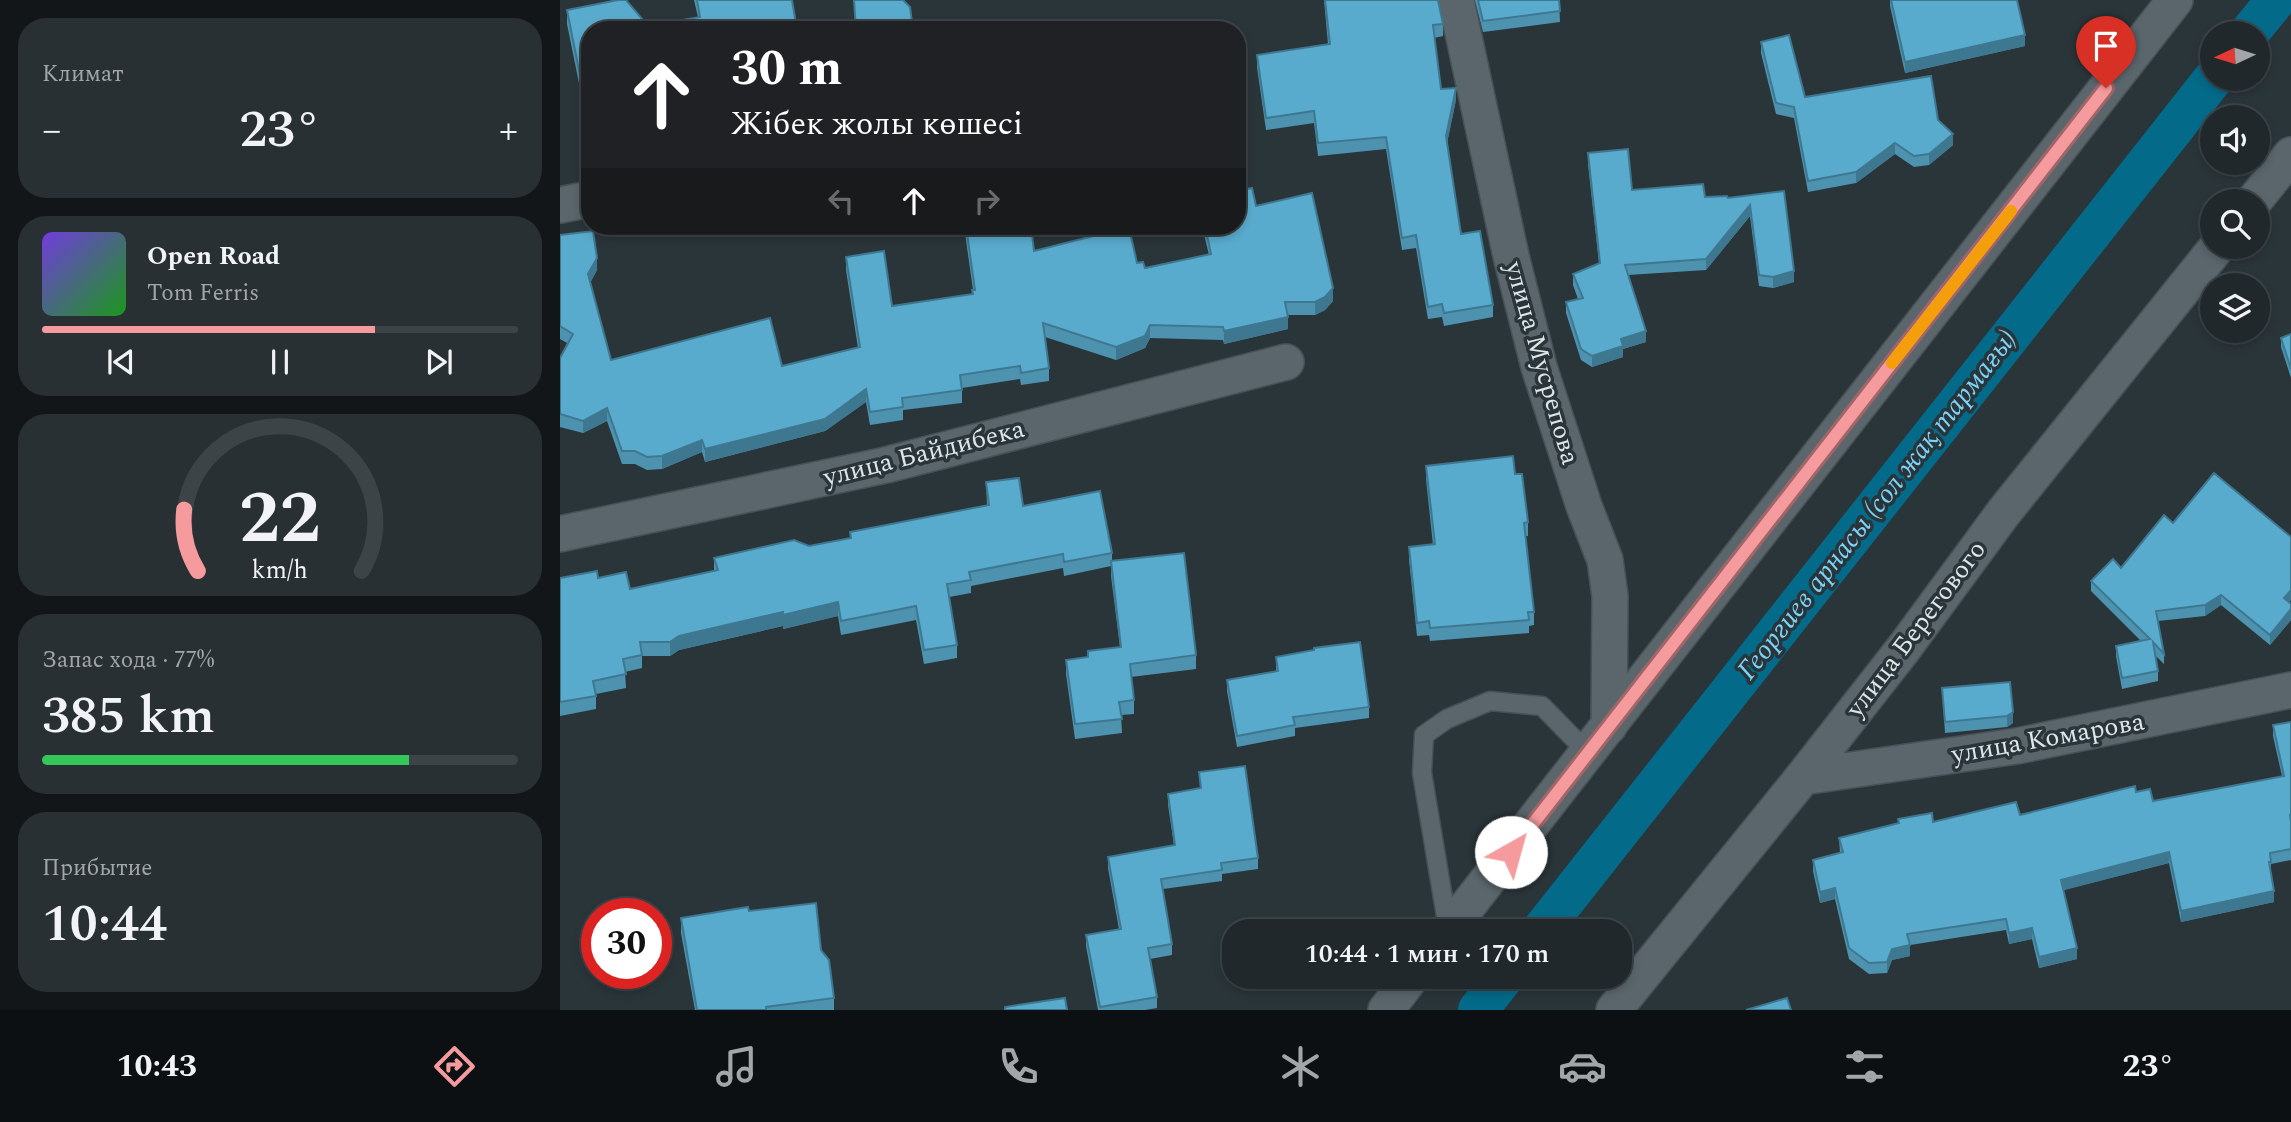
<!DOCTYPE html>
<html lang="ru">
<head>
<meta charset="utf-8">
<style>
  :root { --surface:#20282c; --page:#283034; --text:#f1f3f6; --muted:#a2a6a9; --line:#3d4448; --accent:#f59b9e }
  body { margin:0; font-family:Spectral,serif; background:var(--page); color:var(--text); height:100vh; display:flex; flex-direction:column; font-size:26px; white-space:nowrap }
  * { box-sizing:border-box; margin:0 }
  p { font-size:23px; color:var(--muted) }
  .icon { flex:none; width:38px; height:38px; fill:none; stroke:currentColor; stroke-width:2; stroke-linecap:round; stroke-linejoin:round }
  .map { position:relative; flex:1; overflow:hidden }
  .panel { display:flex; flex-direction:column; gap:18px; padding:18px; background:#121618; width:560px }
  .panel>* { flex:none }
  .banner { position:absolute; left:21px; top:21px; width:665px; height:214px; border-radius:28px; box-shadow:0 4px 10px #0003,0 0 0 2px var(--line); background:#202124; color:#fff; overflow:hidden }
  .needle { width:46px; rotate:266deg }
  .buttons { position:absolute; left:1640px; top:21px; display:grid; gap:14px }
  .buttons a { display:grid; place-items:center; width:70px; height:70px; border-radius:50%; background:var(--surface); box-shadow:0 4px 10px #0003,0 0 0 2px var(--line); font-size:35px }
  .speed { position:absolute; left:21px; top:898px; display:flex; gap:14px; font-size:35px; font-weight:700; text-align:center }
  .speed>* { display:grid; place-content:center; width:91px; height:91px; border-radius:50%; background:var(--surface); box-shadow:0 4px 10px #0003,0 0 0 2px var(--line); line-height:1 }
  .speed .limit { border:10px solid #d22; background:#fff; color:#111 }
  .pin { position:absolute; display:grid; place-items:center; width:60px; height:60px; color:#fff; margin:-72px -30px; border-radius:50% 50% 50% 0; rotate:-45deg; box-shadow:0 0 7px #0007 }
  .pin .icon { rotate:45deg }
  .me { position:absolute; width:77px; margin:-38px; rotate:38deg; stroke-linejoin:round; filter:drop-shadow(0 0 5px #0008) }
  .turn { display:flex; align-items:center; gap:24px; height:147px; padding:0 35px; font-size:32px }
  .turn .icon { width:91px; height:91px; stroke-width:2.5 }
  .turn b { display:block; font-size:49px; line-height:60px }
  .lanes { display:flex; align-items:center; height:66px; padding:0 35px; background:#0003; justify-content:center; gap:35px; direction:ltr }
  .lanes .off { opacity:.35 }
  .big { font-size:52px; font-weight:600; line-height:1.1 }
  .panel .tile { flex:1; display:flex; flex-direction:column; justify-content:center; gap:10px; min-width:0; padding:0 24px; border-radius:28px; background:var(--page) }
  .panel .dial { align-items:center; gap:0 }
  .dial svg { height:182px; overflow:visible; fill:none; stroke:var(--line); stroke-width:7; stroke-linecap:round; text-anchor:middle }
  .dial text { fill:var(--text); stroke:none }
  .song { display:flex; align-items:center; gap:21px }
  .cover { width:84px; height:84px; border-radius:10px; background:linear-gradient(135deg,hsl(260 70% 55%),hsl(120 70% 35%)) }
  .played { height:7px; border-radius:4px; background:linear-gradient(90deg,var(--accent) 70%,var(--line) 70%) }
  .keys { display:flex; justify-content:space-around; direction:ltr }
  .heat { display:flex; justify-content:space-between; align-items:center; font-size:38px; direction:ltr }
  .charge { height:10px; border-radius:5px; background:linear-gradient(90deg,#34c759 77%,var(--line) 0) }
  .trip { position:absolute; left:662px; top:919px; width:410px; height:70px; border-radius:28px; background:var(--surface); box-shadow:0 4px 10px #0003,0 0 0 2px var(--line); font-weight:600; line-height:70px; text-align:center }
  .menu { display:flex; height:112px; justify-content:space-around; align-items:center; background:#0d1012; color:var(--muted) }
  .menu .icon { width:49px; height:49px }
  .menu .current { color:var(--accent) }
  .menu b { font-size:32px; color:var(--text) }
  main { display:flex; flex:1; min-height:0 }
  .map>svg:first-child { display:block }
</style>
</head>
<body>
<main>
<section class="panel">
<div class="tile"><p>Климат</p>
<div class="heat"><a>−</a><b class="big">23°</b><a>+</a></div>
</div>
<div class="tile">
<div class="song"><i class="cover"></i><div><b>Open Road</b><p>Tom Ferris</p></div></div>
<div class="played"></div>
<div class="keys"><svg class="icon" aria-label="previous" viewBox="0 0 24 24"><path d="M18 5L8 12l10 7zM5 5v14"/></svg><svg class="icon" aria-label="pause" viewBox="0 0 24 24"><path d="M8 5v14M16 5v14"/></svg><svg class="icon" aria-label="next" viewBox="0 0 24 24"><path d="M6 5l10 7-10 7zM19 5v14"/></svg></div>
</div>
<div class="tile dial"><svg viewBox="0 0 100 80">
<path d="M14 69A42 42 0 1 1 86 69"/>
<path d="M14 69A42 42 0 0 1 8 42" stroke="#f59b9e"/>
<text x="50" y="56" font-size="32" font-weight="700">22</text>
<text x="50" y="72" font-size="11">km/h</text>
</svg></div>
<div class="tile"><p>Запас хода · 77%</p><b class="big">385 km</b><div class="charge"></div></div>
<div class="tile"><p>Прибытие</p><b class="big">10:44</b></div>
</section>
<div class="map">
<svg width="1731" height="1010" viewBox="0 0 1731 1010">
  <rect width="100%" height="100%" fill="#2a353a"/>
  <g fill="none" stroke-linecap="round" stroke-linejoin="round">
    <g stroke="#036a89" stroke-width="40">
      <path d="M1689,33L1716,0"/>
      <path d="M981,931L1653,79"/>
      <path d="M918,1010L945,976"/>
    </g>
    <g stroke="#475155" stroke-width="21">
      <path id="lane" d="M888,928L862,773L864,735L887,719L930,701L982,706L1028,753"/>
    </g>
    <g stroke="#475155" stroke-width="38">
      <g id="street">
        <path d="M896,0L951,256L979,367L1024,506L1045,560L1050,596L1049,726"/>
        <path d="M1694,201L1731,155"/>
        <path d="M0,205L30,199"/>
        <path d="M0,534L326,465L726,362"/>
        <path d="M1243,777L1457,746L1731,690"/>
        <path d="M888,931L1615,0"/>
        <path d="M826,1010L852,976"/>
        <path d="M1054,1010L1243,777L1344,648L1444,512L1657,247"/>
      </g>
    </g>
    <use href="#lane" stroke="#5a666c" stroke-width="18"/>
    <use href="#street" stroke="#5a666c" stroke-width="35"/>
  </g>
  <g fill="#4d93b0">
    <path d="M134,0H232L237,30H30V97L22,98L7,24V10L88,26L138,17Z"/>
    <path d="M764,0H878L883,24V36L874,38L881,89L896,100L887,143L901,234L933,305V317L884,326L882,317L868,319L856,248L842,250L826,149L758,156L754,123L706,130L697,67V55L768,44Z"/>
    <path d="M915,0H999L1000,22L923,32Z"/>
    <path d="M1330,0H1457L1465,46L1345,73L1330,6Z"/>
    <path d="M1201,42L1245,97L1378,120L1393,145L1369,165L1354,167L1335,154L1296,183L1248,192L1234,118L1216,114L1201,53Z"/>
    <path d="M1028,153L1072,190L1145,197L1168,198L1224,191L1234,282L1213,288L1199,286L1190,216L1146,270L1068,275L1086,342L1063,349V357L1032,367L1021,360L1006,313V302L1018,299L1013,285V274L1039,263L1028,164Z"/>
    <path d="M696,206L773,301L765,310L755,315H728V329L664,344L663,340L590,338L585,348L556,360L485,337L489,368V381L461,385L460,379L402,388V403L343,410V420L310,425L306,402L265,431L145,462L142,452L102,469L87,470L75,464H62L47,421L23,433L0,427V358L7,343L0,339V235L37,270L30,283L51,360L222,366L298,348L286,270V257L332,306L412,295V290H413L404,226H471L474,251L577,263L585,268L649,255L642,226H677Z"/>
    <path d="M1731,334V378L1721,347V338Z"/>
    <path d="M866,466L955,474L968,522V536H965L974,612V625L969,626V633L870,641L869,635L857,636L849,560V547L873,545L866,479Z"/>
    <path d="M426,482L463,506L552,553V561L636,655V669L571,677L574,700V714L561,715L562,733L515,739L506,674V660L528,657V651L560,647L551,576V566L504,576L503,568L411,586V593L389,597L397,645V658L364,664L356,620L281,635L278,616L223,629V626L119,650L110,656H82V668L65,672L66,688L36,694V709L0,716V578H38L70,589L154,571V558L249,546L290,538V532L427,505Z"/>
    <path d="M1613,523L1731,600L1729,602L1731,604V620L1710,645L1661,605L1645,616L1598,621L1604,654V664L1595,655L1598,671V681L1562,689L1556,656V646L1581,641L1531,591V581L1561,568Z"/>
    <path d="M716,657L809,707V718L735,728V736L677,747L667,691V680L716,671Z"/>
    <path d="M1450,682L1453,723L1447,727L1385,733L1382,688Z"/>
    <path d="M1731,722V860L1711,864V873L1714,902L1621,922L1609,863L1503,890L1517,959L1479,968L1472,939L1449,944L1446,930L1350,945V956L1332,960L1327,973L1309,974L1289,959L1275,899L1260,903L1253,871V860L1280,853L1279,838L1338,823V819L1373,822L1460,815L1576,792L1593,801L1722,776L1713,736V725Z"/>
    <path d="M639,772L698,858V869L662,874V881L603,889L612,944V955L590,959L597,997V1008L585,1010H538L526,946V935L559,929L548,868V857L614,845L608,805V794L640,788Z"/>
    <path d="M189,911L261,950L274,998V1010H135L121,933V918Z"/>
  </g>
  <g fill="#3e7890">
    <path d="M1465,35V46L1345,73V62Z"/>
    <path d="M30,83V97L22,98V85Z"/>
    <path d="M896,88V100L886,148V136Z"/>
    <path d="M1393,134V145L1369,165V154Z"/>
    <path d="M1335,143V154L1296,183V172Z"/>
    <path d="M1190,205V216L1146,270V259Z"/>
    <path d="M37,258V270L28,287V274Z"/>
    <path d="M1234,271V282L1213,288V277Z"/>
    <path d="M773,288V301L765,310L755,315V302Z"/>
    <path d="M728,317V329L664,344V331Z"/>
    <path d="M590,325V338L585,348L556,360V347Z"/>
    <path d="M1086,331V342L1063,349V357L1032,367V356L1061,339Z"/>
    <path d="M306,389V402L265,431L145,462V449Z"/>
    <path d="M47,408V421L23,433V421Z"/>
    <path d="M142,440V452L102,469V456Z"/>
    <path d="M1731,590V600L1724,608V598Z"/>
    <path d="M1661,595V605L1645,616V605Z"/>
    <path d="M278,602V616L223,629V615Z"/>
    <path d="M1731,609V620L1710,645V635Z"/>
    <path d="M223,612V626L119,650L110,656V642L119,636Z"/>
    <path d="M1453,712V723L1447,727V716Z"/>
    <path d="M1609,852V863L1501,891V880Z"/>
    <path d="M1275,888V899L1260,903V892Z"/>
    <path d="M1714,891V902L1621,922V911Z"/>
    <path d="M1472,928V939L1449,944V933Z"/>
    <path d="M1350,945V956L1332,960L1327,973V962L1332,949Z"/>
    <path d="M1517,948V959L1479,968V957Z"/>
  </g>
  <g fill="#59abcd" stroke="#3e7890" stroke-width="2">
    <path d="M58,0H66L88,26L140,17L137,0H232L237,30H30V83L22,85L7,10Z"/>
    <path d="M294,0H343L350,7L353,30H296Z"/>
    <path d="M765,0H878L883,24L873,25L881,89L896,88L886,136L901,234L920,231L933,305L884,313L882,304L868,307L856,235L842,238L826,137L758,143L754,111L706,118L697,55L770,44Z"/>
    <path d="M918,0H999L1000,11L923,21Z"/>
    <path d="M1331,0H1457L1465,35L1345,62Z"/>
    <path d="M1229,35L1245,97L1371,76L1378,120L1393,134L1369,154L1354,156L1335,143L1296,172L1248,181L1234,107L1216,103L1201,42Z"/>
    <path d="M1068,149L1072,190L1143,184L1145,197L1167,196L1168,198L1224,191L1234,271L1213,277L1199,275L1190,205L1146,259L1065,265L1086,331L1061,339L1063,346L1032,356L1021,349L1006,302L1023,298L1013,274L1040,263L1028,153Z"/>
    <path d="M692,188L696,206L752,193L773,288L765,297L755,302H725L728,317L664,331L663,327L590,325L585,336L556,347L483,323L489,368L461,373L460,366L400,375L402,390L342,398L343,407L310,412L306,389L265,419L145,449L142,440L102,456L87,457L75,451H62L47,408L23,421L0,414V358L13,334L0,326V235L33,231L37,258L28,274L51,360L210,318L222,366L300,347L286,257L324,251L332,306L413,294L412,290H415L406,226H471L474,251L565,228L566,232H570L577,263L583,262L585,268L651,254L645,226H677V191Z"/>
    <path d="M1731,334V369L1721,338Z"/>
    <path d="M953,456L955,474H962L968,522L964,523L974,612H968L969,620L870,628L869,621L857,623L849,547L875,544L866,466Z"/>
    <path d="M1654,473L1731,537V590L1724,598L1731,604V609L1710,635L1661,595L1645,605L1596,611L1604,654L1593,642L1598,671L1562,678L1556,646L1590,639L1531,581L1553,559L1561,568L1604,515L1613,523Z"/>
    <path d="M459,478L463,506L540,491L552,553L504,562L503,554L409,572L411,580L387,584L397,645L364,650L356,606L281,621L278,602L223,615V612L119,636L110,642H80L82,655L63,659L66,674L33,681L36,696L0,702V578L37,571L38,578L66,572L70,589L158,570L154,558L234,540L249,546L291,538L290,532L429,505L426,482Z"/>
    <path d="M624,553L636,655L570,664L574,700L559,702L562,719L515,724L506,660L528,657V651L561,647L551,561Z"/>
    <path d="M800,642L809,707L733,717L735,725L677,736L667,680L718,671L716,657L754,650V648Z"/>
    <path d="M1450,682L1453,712L1447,716L1385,722L1382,688Z"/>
    <path d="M1731,722V815H1730L1731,822V849L1710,853L1711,862H1709L1714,891L1621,911L1609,852L1501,880L1517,948L1479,957L1472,928L1449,933L1446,919L1347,934L1350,945L1332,949L1327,962L1309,963L1289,948L1275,888L1260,892L1253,860L1283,852L1279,838L1339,823L1338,819L1372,813L1373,822L1456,802L1460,815L1575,786L1576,792L1590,789L1593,801L1724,776L1713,725Z"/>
    <path d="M685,766L698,858L661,863L662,870L601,879L612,944L588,948L597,997L540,1007L526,935L561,929L548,857L615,845L608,794L641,788L639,772Z"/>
    <path d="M256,903L261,950L269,960L274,998L206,1007V1010H137L121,918L188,907L189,911Z"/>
    <path d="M505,998L507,1010H445V1007Z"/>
    <path d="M1227,998L1231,1010H1186Z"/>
  </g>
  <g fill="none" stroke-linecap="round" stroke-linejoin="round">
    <g stroke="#9f6567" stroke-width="18">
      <path id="route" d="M951,852L1546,88"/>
    </g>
    <use href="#route" stroke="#f59b9e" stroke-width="12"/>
    <path stroke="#f59e0b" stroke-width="12" d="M1332,363L1451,211"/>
  </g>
  <g text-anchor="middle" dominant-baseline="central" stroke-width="7" stroke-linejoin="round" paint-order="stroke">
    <g font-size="26" fill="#dfe6ea" stroke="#2a353a">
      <text transform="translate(982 363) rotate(74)">улица Мусрепова</text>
      <text transform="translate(364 453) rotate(-14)">улица Байдибека</text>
      <text transform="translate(1356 629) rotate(-53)">улица Берегового</text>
      <text transform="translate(1488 738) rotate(-10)">улица Комарова</text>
    </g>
    <g font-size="28" font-style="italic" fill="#7cd4f9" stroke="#2a353a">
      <text transform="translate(1317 505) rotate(-52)">Георгиев арнасы (сол жақ тармағы)</text>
    </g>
  </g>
</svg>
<div class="buttons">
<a><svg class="needle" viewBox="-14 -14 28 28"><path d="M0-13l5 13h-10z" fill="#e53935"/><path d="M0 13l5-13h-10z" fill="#a2a6a9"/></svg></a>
<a><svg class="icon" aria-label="sound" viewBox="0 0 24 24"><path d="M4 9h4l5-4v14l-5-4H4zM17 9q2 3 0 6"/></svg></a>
<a><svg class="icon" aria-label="search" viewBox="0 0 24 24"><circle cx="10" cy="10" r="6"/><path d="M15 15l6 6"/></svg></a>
<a><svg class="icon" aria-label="layers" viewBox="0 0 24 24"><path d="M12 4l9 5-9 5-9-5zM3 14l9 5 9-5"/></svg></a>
</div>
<div class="speed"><div class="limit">30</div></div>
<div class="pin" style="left:1546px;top:88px;background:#d93025"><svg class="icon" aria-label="arrive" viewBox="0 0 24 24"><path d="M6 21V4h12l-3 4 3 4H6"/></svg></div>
<svg class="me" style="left:951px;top:852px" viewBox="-20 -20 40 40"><circle r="19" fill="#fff"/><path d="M0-13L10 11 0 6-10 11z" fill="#f59b9e"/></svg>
<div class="trip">10:44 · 1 мин · 170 m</div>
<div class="banner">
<div class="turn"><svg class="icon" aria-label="ahead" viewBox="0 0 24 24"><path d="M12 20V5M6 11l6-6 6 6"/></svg><div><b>30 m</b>Жібек жолы көшесі</div></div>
<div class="lanes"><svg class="icon off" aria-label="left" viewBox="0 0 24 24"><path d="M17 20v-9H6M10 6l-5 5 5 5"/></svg><svg class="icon" aria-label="ahead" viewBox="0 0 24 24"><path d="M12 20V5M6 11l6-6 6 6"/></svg><svg class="icon off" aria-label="right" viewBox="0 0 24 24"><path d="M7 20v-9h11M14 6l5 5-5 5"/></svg></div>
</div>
</div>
</main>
<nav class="menu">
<b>10:43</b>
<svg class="icon current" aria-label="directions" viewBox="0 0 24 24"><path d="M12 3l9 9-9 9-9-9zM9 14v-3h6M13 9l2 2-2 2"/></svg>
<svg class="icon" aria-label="music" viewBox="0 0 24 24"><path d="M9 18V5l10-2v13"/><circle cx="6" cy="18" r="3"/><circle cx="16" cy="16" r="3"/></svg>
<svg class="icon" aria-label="phone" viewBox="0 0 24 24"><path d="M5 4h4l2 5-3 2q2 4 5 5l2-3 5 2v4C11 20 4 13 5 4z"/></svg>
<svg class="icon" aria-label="climate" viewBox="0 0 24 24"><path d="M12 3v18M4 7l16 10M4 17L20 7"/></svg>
<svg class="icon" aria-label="car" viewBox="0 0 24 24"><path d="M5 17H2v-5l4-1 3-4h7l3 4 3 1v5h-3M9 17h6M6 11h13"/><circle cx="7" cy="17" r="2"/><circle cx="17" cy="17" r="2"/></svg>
<svg class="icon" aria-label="filters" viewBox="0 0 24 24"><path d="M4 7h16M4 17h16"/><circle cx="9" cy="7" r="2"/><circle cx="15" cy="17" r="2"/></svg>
<b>23°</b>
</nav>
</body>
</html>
